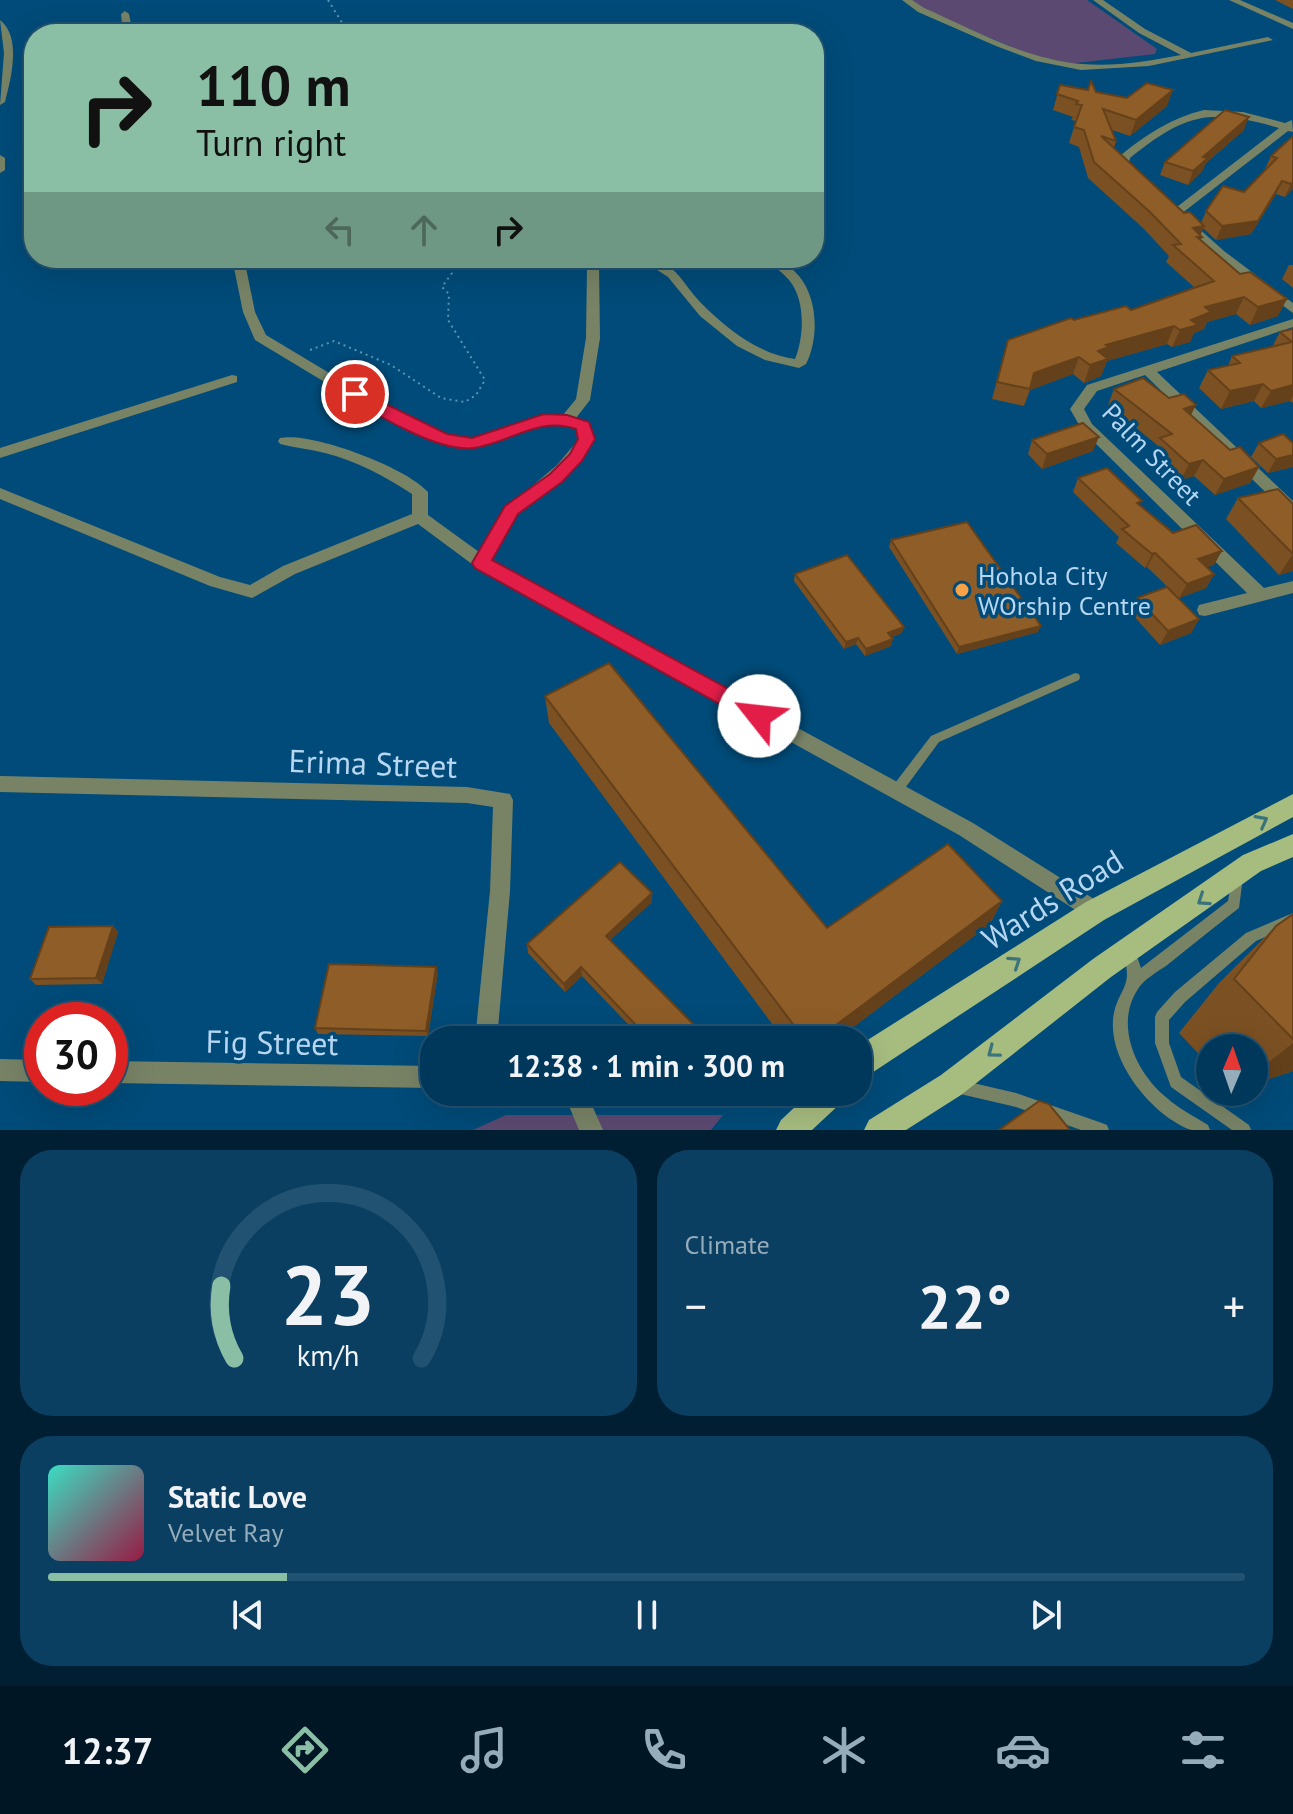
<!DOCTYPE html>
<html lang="en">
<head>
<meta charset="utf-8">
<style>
  :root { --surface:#00385b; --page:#0a3f61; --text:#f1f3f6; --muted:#95acbb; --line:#225271; --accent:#8abfa5 }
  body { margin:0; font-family:"PT Sans",sans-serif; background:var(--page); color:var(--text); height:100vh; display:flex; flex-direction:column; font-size:30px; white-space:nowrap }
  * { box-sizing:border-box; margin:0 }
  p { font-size:26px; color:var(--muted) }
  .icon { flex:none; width:44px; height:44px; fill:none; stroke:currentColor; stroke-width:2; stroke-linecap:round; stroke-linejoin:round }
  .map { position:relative; height:1130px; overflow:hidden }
  .sheet { display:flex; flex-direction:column; gap:20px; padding:20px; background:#001f32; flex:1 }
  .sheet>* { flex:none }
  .guide { position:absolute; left:24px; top:24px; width:800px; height:244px; border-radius:32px; box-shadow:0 8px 32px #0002,0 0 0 2px var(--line); background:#8abfa5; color:#111; overflow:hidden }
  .needle { width:52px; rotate:2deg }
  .controls { position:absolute; left:1196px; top:1034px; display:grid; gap:16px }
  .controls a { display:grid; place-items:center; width:72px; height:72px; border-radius:50%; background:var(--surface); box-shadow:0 8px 32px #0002,0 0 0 2px var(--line); font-size:40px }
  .speed { position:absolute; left:24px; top:1002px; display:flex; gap:16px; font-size:40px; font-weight:700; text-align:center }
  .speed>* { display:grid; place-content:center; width:104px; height:104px; border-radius:50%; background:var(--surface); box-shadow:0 8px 32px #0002,0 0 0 2px var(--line); line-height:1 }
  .speed .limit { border:12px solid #d22; background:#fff; color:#111 }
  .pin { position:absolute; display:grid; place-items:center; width:68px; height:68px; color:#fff; margin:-34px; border:4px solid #fff; border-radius:50%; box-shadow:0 2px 8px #0007 }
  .me { position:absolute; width:88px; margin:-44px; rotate:299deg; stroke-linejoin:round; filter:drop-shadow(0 0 6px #0008) }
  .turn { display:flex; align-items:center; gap:28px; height:168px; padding:0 40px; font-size:36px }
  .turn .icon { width:104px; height:104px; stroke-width:2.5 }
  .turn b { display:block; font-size:56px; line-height:68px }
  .lanes { display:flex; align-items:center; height:76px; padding:0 40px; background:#0003; justify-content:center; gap:40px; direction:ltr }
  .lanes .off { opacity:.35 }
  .big { font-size:60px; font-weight:600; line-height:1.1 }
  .sheet .card { flex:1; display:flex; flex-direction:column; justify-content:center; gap:12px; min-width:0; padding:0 28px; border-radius:32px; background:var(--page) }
  .sheet .dial { align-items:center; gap:0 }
  .dial svg { height:208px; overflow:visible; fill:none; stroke:var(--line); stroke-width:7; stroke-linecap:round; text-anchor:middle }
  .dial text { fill:var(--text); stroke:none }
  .song { display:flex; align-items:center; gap:24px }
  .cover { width:96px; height:96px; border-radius:12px; background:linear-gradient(135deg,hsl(170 70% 55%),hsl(340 70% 35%)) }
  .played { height:8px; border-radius:4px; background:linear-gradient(90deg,var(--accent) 20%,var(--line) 20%) }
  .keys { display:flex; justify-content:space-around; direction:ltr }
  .heat { display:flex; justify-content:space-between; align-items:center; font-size:44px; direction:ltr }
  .sheet .tiles { flex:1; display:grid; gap:20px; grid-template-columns:1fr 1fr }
  .card:last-child { grid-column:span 2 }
  .trip { position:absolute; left:420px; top:1026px; width:452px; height:80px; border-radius:32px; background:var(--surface); box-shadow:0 8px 32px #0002,0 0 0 2px var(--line); font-weight:600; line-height:80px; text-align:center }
  .tabs { display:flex; height:128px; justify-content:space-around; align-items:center; background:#001624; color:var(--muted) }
  .tabs .icon { width:56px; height:56px }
  .tabs .active { color:var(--accent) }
  .tabs b { font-size:36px; color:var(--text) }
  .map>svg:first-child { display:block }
</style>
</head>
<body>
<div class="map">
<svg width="1293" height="1130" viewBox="0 0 1293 1130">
  <rect width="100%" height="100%" fill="#004b79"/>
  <g fill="#5c4971">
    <path d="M909,0H1087L1157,49L1155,54L1067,64L1033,56L922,9Z"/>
    <path d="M506,1115H723L711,1130H473Z"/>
  </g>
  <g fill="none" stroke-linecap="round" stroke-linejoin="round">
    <g stroke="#5c92b6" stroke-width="2" stroke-dasharray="2 4" stroke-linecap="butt">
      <path d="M328,0L349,34"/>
      <path d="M310,350L334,341L391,365L441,398L465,402L476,395L485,380L448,320L449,294L442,287L452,273L448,258"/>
    </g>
    <g fill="#788366" fill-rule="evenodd">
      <path d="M1075,673L1079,674L1080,677L1079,680L939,742L900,795L896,796L892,795L890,791L892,787L931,736Z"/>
      <path d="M1237,871L1241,873L1243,877L1239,908C1214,927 1190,947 1166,966C1157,972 1143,980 1138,989C1114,1025 1136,1073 1167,1098C1179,1109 1194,1116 1208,1125L1210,1130C1204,1130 1198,1130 1192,1130C1186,1129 1180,1125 1175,1122C1144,1103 1110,1059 1113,1020C1116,988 1137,988 1121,950L1123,945L1128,944L1133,945L1141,968L1228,901L1233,873Z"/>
      <path d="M1293,913V925L1256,941L1185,1002L1169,1020V1043L1181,1077L1249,1125L1251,1130H1232L1171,1087L1155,1043V1017L1157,1012L1175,992L1246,933Z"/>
      <path d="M956,1079L1016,1093L1102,1123L1107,1125L1109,1130H1081L1016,1107L956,1093L951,1091L949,1086L951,1081Z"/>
    </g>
    <g fill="#788366" fill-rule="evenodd">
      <path d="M902,0H912L924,8C974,30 1027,60 1082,64C1115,67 1149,61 1181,55L1139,33L1093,0H1103L1145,29L1191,53L1268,37L1273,40L1149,66L1081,70L1036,61L996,46L918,12Z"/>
      <path d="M1229,0H1240L1293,23V29Z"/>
      <path d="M125,11L129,14L133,34H123L121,14Z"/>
      <path d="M0,20C22,37 11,79 5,102L0,105L4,53Z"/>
      <path d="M1204,110L1243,112L1285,123L1292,120L1293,132L1288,131L1181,214H1173V210L1279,128C1210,108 1186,113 1130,158L1129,163L1138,174L1137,176H1129L1119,163L1121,155C1147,134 1171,118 1204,110Z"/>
      <path d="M0,155L5,158V170L0,173Z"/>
      <path d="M1187,218L1224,251L1293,303V313L1216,257L1183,223L1181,221Z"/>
      <path d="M232,258H244L255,312L266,335L386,407L447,435L471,438L544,414L563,415L576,399L586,338L587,266L598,258H612L599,267L600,338L590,400L576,418L588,422L593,439L567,473L514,518L490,561L973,823L1102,904L1105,911L1102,918L1095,921L1088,918L959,835L480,570L418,524L295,574L252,598L210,586L0,499V488L220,577L250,585L283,566L412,514V494C385,476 356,461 325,453C310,449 295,448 280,444L278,441L280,438C311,431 408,468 428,492V515L479,552L504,510L557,465L579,439L577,428L545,424L472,448L439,442L376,413L255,340L243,312Z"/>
      <path d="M639,258C675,258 680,281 701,303C726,328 758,354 795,359C804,337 806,300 789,280C782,272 773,266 766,258H779C785,264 793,269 799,276C818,299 819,338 806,364L799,368L765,360L737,346L700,316L668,277Z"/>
      <path d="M1293,319V327L1157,372L1293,501V515L1288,514L1145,375L1097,391L1084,409L1092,424L1264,588L1293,581V593L1205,616L1199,615L1197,610L1199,605L1247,593L1082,430L1070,409L1087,385Z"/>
      <path d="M232,375L237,376V382L0,458V448Z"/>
      <path d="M0,776L467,787L510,794L513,800L510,891L497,1040H475L490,891L493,807L467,803L0,792Z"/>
      <path d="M0,1059L42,1060V1082L0,1081Z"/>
      <path d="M110,1061L434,1066V1088L110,1083Z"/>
      <path d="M544,1092H586L603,1130H579L569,1106L547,1100Z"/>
    </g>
    <g fill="#a7bd80" fill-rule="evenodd">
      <path d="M1293,794V817L1104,920L858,1082V1049L866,1041L1086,902Z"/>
      <path d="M1293,834V857L1261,871L1111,977L961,1095L906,1130H864L869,1120L941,1075L1093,959L1243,855Z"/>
      <path d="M811,1092H846L842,1102L812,1130H776L781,1120Z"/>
    </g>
  </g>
  <g fill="#7b5022">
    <path d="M1275,0H1293V9Z"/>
    <path d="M1060,85L1167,106L1130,136L1112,130L1116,141L1114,148L1184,213L1201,223L1206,211L1244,192L1266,169H1265L1271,156L1293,136V188L1285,197L1276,194L1251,234L1216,240L1203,228L1200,235L1202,237L1200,240L1278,316L1250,325L1236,314L1207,322L1204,329L1194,333L1190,342L1172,347L1167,344L1107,361L1101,376L1084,383L1073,374L1030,390L1024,406L992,399L1008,340L1074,320L1131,310L1195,288L1166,262L1169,256L1144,229L1088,178L1079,147L1069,143L1076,121L1071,120L1073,117L1053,110Z"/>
    <path d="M1244,130L1206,163L1202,171L1188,185L1160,175L1165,162Z"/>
    <path d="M1289,265H1293V288L1282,279Z"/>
    <path d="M1293,329V403L1290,401L1261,408L1254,401L1221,409L1199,388L1208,370L1228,366L1232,356L1272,347L1280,332Z"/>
    <path d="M1114,389L1191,415L1230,450L1259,467L1250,483L1215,495L1194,476L1181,480L1153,454L1157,445L1108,405Z"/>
    <path d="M1032,440L1093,451L1042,469L1028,454Z"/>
    <path d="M1259,443H1293V467L1268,473L1251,457Z"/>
    <path d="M1078,478L1140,505L1214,565L1206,567L1214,574L1206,588L1179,598L1147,567L1145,568L1116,543L1119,537L1073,492Z"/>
    <path d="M1238,498L1293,504V571L1279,575L1226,519Z"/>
    <path d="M891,540L1038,632L957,654L889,547Z"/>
    <path d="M795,574L902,633L892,637L891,646L865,656L856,644L844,649L794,581Z"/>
    <path d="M1137,598L1199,619L1191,633L1160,645L1130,612Z"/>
    <path d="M545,696L827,928L1002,901L990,924L836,1040H784L549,723Z"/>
    <path d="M652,893V902L610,940L698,1029L697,1037L694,1040H643L582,976L565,992L528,953L527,944Z"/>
    <path d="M1293,914V1071L1254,1084V1048H1210V1066L1179,1033L1219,983L1276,926Z"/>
    <path d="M113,926L118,932L102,984L36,985L30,979Z"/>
    <path d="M438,972L428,1036L318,1034L315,1028Z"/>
  </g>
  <g fill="#64411b">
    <path d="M1173,90L1167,106L1130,136L1136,120Z"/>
    <path d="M1249,117L1244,130L1206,163L1202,171L1188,185L1193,171L1203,157Z"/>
    <path d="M1282,181L1276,194L1251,234L1216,240L1222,226Z"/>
    <path d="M1293,182V188L1285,197L1291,184Z"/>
    <path d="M1204,226L1200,237H1202L1195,254L1193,228Z"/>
    <path d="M1244,297L1236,314L1207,322L1204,329L1194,333L1190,342L1172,347L1180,330L1205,307Z"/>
    <path d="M1287,299L1278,316L1250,325L1258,307Z"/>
    <path d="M1174,326L1167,344L1107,361L1101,376L1084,383L1090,365L1098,351L1106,345Z"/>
    <path d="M1079,357L1073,374L1030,390L1034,373Z"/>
    <path d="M1263,384L1254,401L1221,409L1230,391Z"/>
    <path d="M1293,385V396L1290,401L1261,408L1271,391Z"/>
    <path d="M1196,405L1188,421L1184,409Z"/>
    <path d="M1099,437L1093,451L1042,469L1047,454Z"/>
    <path d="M1293,455V467L1268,473L1276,459Z"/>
    <path d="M1203,460L1194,476L1181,480L1189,464Z"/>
    <path d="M1259,467L1250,483L1215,495L1224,479Z"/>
    <path d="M1222,551L1214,565L1190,573L1198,559Z"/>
    <path d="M1155,553L1147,567L1145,568L1152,554Z"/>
    <path d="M1293,554V571L1279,575Z"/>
    <path d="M1214,574L1206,588L1179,598L1187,584Z"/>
    <path d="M1199,619L1191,633L1160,645L1168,631Z"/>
    <path d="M1041,626L1038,632L957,654L959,647Z"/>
    <path d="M904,627L902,633L887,639L888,633Z"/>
    <path d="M858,638L856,644L844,649L846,642Z"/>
    <path d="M893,639L891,646L865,656L866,649Z"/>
    <path d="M652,893V902L606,944V936Z"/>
    <path d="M1002,901L990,924L836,1040H816Z"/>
    <path d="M113,926L118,932L102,984L96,978Z"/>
    <path d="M436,967L438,972L428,1036L426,1031Z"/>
    <path d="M581,967L582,976L565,992L564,984Z"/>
    <path d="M698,1029L697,1037L694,1040H687Z"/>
    <path d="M1293,1043V1071L1254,1084V1074Z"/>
  </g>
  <g fill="#8f5d27" stroke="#64411b" stroke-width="2">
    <path d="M1091,81L1096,92L1127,98L1147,83L1173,90L1136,120L1103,109L1116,141L1101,136L1184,213L1190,212L1204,226L1193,228L1202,237H1197L1240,274L1250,272L1287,299L1258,307L1244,297L1205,307L1211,312L1191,320L1198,325L1180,330L1174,326L1106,345L1109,347L1098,351L1108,359L1090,365L1079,357L1034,373L1030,389L997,382L1008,340L1071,318L1074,320L1126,306L1131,310L1214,281L1173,245L1181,244L1150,212L1094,162L1084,130L1074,127L1082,105L1076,104L1078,101L1057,94L1060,85L1088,90Z"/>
    <path d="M1225,110L1249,117L1203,157L1208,158L1193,171L1165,162Z"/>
    <path d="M1293,136V182L1291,184L1282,181L1258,221L1222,226L1206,211L1223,186L1244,192L1277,158L1271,156Z"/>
    <path d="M1293,329V385L1271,391L1263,384L1230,391L1208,370L1240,363L1232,356L1292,342L1280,332Z"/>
    <path d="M1143,378L1169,398L1184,394L1196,405L1184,409L1230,450L1240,447L1259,467L1224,479L1203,460L1189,464L1160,438L1172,434L1114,389Z"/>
    <path d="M1083,423L1099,437L1047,454L1032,440Z"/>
    <path d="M1283,434L1293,443V455L1276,459L1259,443Z"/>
    <path d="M1107,468L1142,501L1137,503L1173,533L1196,525L1222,551L1198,559L1214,574L1187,584L1155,553L1152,554L1122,529L1129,526L1078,478Z"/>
    <path d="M1278,489L1293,504V554L1238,498Z"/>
    <path d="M967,522L1041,626L959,647L891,540Z"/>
    <path d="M847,555L904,627L888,633L893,639L866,649L858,638L846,642L795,574Z"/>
    <path d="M1167,587L1199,619L1168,631L1137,598Z"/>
    <path d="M609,663L827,928L948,844L1002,901L816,1040H805L545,696Z"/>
    <path d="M620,862L652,893L606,936L698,1029L687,1040H650L581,967L564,984L527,944Z"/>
    <path d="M1293,914V1039L1234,979L1276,926Z"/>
    <path d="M113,926L96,978L30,979L49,927Z"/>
    <path d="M329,964L436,967L426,1031L315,1028Z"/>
    <path d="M1039,1101L1049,1104L1070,1130H999Z"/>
  </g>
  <defs><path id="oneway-chevron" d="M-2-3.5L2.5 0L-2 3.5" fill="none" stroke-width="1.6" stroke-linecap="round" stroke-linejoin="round" transform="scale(2)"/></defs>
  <g stroke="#3a737b">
    <use href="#oneway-chevron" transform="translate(1262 821) rotate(-28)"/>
    <use href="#oneway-chevron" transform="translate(1203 900) rotate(146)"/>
    <use href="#oneway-chevron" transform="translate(1015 962) rotate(-34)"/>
    <use href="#oneway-chevron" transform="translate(993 1052) rotate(143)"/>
  </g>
  <path fill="#e11d48" stroke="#92132f" stroke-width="2" d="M355,389L447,434L472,438L544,414L567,415L589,422L595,439L582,461L562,482L518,514L492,560L767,710L770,716L767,722L759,724L752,722L475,568L472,563L505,506L550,474L570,454L578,439L576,429C539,416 509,443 474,448C440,453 378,416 349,397L347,394Z"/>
  <circle fill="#f6a247" stroke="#004b79" stroke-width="3" cx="962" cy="590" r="8"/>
  <g text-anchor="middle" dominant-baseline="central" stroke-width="7" stroke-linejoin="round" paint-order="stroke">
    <g font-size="26" fill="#b6d6f1" stroke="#004b79">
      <text transform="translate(1152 454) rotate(46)">Palm Street</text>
    </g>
    <g font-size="26" fill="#b6d6f1" stroke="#004b79" text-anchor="start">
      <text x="978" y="575">Hohola City<tspan x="978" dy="30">WOrship Centre</tspan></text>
    </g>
    <g font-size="32" fill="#b6d6f1" stroke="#004b79">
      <text transform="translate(373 763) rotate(2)">Erima Street</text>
      <text transform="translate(1052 899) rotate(-32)">Wards Road</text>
      <text transform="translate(272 1042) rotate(1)">Fig Street</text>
    </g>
  </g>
</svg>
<div class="controls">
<a><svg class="needle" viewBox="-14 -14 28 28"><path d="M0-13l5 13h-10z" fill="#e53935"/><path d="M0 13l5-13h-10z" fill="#95acbb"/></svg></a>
</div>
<div class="speed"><div class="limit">30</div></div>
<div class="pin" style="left:355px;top:394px;background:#d93025"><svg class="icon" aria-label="arrive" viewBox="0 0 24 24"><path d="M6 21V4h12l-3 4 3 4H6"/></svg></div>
<svg class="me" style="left:759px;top:716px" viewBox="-20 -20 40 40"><circle r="19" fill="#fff"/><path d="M0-13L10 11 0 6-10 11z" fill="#e11d48"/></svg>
<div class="trip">12:38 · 1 min · 300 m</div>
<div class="guide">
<div class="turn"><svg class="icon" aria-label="right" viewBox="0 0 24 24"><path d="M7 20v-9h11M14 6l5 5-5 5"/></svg><div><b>110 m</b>Turn right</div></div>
<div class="lanes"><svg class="icon off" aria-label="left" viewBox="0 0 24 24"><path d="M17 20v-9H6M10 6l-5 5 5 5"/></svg><svg class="icon off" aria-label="ahead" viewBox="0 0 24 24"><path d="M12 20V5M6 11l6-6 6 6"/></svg><svg class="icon" aria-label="right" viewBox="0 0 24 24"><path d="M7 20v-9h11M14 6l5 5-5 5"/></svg></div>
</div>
</div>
<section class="sheet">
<div class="tiles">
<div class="card dial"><svg viewBox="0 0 100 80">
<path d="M14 69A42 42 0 1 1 86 69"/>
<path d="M14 69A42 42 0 0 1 9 41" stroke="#8abfa5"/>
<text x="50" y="56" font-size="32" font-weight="700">23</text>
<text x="50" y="72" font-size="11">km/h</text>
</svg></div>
<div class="card"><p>Climate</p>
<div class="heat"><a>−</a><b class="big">22°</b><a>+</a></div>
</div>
<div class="card">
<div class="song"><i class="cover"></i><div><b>Static Love</b><p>Velvet Ray</p></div></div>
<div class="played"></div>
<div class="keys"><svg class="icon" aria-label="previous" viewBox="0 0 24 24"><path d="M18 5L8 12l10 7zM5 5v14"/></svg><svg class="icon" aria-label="pause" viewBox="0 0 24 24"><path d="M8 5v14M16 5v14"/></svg><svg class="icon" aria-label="next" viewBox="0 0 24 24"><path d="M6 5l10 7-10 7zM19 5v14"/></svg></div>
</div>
</div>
</section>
<nav class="tabs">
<b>12:37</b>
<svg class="icon active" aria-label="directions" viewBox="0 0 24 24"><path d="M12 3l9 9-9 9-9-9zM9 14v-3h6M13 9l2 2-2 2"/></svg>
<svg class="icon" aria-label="music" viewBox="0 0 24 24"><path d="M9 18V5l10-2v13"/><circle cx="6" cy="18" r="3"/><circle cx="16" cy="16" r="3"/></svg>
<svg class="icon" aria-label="phone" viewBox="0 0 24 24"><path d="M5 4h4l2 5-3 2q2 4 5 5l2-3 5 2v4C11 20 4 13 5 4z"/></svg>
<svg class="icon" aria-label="climate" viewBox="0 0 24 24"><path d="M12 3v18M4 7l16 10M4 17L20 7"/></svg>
<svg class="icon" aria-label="car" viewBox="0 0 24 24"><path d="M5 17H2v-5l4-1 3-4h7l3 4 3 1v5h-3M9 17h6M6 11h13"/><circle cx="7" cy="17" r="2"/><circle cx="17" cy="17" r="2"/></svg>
<svg class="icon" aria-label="filters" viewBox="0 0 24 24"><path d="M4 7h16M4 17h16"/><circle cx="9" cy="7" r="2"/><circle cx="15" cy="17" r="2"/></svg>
</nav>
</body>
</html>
